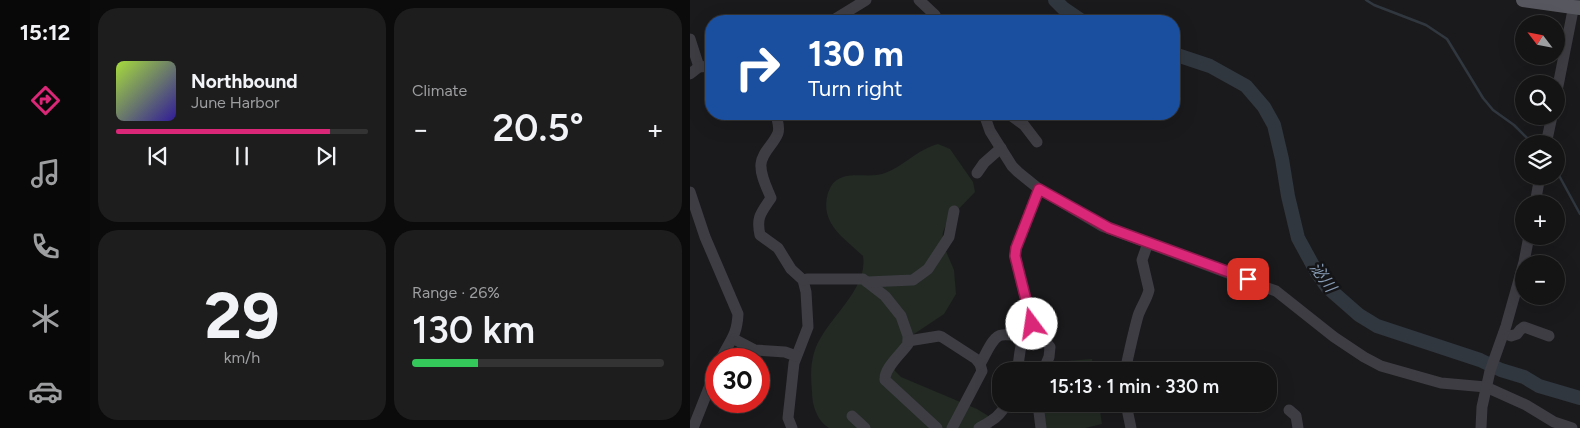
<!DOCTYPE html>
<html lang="en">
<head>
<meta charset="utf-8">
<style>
  :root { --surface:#141415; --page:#1d1d1e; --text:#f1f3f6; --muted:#9d9ea0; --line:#333334; --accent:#db2777 }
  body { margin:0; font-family:Figtree,"Noto Sans JP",sans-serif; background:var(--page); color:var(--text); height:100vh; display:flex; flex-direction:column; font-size:19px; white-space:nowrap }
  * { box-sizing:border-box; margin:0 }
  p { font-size:16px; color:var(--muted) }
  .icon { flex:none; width:28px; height:28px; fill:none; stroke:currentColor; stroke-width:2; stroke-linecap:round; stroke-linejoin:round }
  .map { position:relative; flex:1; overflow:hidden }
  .sheet { display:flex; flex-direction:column; gap:8px; padding:8px; background:#0b0b0c; width:600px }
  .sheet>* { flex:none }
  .top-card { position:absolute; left:15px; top:15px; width:475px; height:105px; border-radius:20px; box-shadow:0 5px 20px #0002,0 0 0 1px var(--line); background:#1a4fa0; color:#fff; overflow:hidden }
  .needle { width:32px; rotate:302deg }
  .fabs { position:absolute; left:825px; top:15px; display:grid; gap:10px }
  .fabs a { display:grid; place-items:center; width:50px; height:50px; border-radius:50%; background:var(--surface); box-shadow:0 5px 20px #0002,0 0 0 1px var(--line); font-size:25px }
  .speed { position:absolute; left:15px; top:348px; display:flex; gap:10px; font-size:25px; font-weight:700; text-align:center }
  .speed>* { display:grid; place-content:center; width:65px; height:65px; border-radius:50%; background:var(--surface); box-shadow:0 5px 20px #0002,0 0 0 1px var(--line); line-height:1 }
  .speed .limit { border:8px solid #d22; background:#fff; color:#111 }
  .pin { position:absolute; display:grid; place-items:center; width:42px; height:42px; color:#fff; margin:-21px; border-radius:10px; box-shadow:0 2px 8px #0006 }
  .me { position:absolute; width:55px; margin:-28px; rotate:346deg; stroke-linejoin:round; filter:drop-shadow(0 0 4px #0008) }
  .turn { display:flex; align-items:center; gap:18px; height:105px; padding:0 20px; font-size:22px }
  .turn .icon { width:65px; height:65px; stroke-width:2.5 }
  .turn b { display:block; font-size:35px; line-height:42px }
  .big { font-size:38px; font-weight:600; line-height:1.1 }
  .sheet .card { flex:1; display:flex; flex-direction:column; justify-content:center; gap:8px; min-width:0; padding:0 18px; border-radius:20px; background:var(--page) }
  .sheet .dial { align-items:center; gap:0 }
  .dial b { font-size:65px; line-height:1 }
  .song { display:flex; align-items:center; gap:15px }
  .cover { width:60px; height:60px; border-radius:8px; background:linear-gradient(135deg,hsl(80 70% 55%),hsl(250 70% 35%)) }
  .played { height:5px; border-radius:2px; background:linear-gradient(90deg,var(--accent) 85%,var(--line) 85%) }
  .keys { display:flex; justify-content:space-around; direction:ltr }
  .heat { display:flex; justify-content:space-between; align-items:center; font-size:28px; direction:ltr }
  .charge { height:8px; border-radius:4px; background:linear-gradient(90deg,#34c759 26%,var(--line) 0) }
  .sheet .tiles { flex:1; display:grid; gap:8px; grid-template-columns:repeat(2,1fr) }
  .trip { position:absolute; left:302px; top:362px; width:285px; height:50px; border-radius:20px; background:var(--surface); box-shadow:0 5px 20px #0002,0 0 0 1px var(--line); font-weight:600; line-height:50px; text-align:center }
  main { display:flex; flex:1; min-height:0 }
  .tabs { display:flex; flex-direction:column; width:90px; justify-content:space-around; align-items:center; background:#080808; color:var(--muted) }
  .tabs .icon { width:35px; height:35px }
  .tabs .selected { color:var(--accent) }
  .tabs b { font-size:22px; color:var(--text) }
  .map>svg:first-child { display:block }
</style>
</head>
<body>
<main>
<nav class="tabs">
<b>15:12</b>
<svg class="icon selected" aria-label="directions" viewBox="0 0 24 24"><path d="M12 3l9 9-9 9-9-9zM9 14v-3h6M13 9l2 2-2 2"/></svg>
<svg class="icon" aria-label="music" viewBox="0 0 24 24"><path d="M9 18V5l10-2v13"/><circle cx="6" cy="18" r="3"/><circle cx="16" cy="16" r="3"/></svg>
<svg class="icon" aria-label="phone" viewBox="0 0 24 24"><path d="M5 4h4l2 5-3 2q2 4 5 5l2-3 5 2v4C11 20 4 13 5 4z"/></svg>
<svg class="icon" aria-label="climate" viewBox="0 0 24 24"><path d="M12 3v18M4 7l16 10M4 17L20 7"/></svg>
<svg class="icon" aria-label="car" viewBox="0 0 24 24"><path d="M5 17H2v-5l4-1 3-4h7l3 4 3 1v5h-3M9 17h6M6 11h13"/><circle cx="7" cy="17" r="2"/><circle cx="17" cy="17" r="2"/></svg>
</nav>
<section class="sheet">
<div class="tiles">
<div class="card">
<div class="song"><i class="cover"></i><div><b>Northbound</b><p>June Harbor</p></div></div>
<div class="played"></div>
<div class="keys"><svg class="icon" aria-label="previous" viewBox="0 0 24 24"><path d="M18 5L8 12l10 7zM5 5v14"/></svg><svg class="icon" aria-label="pause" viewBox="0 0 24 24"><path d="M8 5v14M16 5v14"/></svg><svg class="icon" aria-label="next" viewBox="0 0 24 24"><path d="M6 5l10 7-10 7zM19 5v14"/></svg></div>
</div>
<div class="card"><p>Climate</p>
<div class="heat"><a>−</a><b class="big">20.5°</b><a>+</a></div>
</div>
<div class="card dial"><b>29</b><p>km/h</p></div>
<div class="card"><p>Range · 26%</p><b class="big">130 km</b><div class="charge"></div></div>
</div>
</section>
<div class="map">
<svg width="890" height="428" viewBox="0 0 890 428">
  <rect width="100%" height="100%" fill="#1a1a1c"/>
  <g fill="#222a23">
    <path d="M248,144L260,149L283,182L285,192L258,220L253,232L252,242L264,270L266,294L254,314L221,336L203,361L205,371L211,377L287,409L300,417L302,428H139C127,421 122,405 122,392C121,379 120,366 124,353C133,321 179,291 173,256C155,238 129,224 138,193C141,185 144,180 153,177C166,173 182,178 195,173C214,166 228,149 248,144Z"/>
    <path d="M402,359L404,371H359L365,362Z"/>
    <path d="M352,404H409L412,424L395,428H356Z"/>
  </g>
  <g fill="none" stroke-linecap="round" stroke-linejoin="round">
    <g stroke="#30373f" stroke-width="2.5">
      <path d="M676,0L684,5L736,25L757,39L793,98L803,110L824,125L843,144"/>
      <path d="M866,170L890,214"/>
    </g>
    <g stroke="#30373f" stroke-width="14">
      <path d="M365,0L373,8L392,21"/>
      <path d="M484,54L520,66L556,86L574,107L584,125L592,159L598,196L608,238L626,271L637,287L669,315L687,326L790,360L811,370L834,377L849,386L890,398"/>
    </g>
    <g stroke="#3d3d43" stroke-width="11">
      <path d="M229,0L245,15L248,21"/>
      <path d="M142,21L176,0"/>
      <path d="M0,39L9,67"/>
      <path d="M0,74L9,67L21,66"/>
      <path d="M866,96L885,0"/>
      <path d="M86,114C87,120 90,127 88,133C84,144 72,152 71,164C70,175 77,188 81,198C71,213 66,217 70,235L88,248L101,269L113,280L116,292L118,327L104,363L98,418L102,428"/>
      <path d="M294,114L300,131L322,166L328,172L349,189L412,226L586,291L644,337L674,357L691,366L751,383L796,387L836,405L864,422L882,428"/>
      <path d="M319,114L334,125L347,142"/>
      <path d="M856,144L862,116"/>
      <path d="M287,173L294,163L311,148"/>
      <path d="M349,189L326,248L325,256L342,325L360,347L359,357L353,371"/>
      <path d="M0,192L15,237L48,314C47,336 40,340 31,359"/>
      <path d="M845,204L850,176"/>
      <path d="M113,280L118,279H173L195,296L211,316L218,336V344C211,354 194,368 195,380L247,428"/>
      <path d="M177,282L223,280L238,269L259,237L264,211"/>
      <path d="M814,333L821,336L827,334L830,330L834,327L859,336"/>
      <path d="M44,339L65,350L95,352L106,356"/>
      <path d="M218,341L249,336L252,337L286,359L290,364L292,371L262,428"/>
      <path d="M290,364C296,355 302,336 312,335C318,334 327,336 333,337"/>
      <path d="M327,371C330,358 329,344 336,331"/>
      <path d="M435,371C439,353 443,334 448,316C451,307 457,299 459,290L452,260L458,243"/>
      <path d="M348,404L351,428"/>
      <path d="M436,404L441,428"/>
      <path d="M599,410L606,416L608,428"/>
      <path d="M162,416L175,428"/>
      <path d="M3,428L26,370"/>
      <path d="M289,428C301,421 310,417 316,404"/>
      <path d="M791,428L792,407L800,371L816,326L834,262L839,236"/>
    </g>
    <path stroke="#57585f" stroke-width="14" d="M833,0L890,8"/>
  </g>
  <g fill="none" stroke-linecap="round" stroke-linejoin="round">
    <g stroke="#8e194d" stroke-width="12">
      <path id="route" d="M342,324L325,256L326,248L349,189L419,228L558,279"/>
    </g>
    <use href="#route" stroke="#db2777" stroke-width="9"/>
  </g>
  <g text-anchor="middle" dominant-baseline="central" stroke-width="5" stroke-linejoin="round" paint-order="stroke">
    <g font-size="16" font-style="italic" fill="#869ab3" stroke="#151517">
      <text transform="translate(633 277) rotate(54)">泌川</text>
    </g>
  </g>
</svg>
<div class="fabs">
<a><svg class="needle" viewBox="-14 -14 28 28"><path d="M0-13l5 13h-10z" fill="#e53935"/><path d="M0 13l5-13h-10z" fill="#9d9ea0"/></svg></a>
<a><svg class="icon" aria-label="search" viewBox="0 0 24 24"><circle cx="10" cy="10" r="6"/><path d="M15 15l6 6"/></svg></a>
<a><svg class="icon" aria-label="layers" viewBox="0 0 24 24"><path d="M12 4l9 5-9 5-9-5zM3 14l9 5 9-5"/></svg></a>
<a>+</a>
<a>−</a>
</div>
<div class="speed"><div class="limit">30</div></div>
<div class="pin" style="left:558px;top:279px;background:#d93025"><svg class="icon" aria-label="arrive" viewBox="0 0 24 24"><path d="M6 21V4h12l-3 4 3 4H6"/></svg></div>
<svg class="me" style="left:342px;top:324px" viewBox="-20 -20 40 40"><circle r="19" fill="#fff"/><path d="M0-13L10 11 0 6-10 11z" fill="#db2777"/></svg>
<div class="trip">15:13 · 1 min · 330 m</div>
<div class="top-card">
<div class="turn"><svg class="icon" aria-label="right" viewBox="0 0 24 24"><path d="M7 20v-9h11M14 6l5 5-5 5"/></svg><div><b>130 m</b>Turn right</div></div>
</div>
</div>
</main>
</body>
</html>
